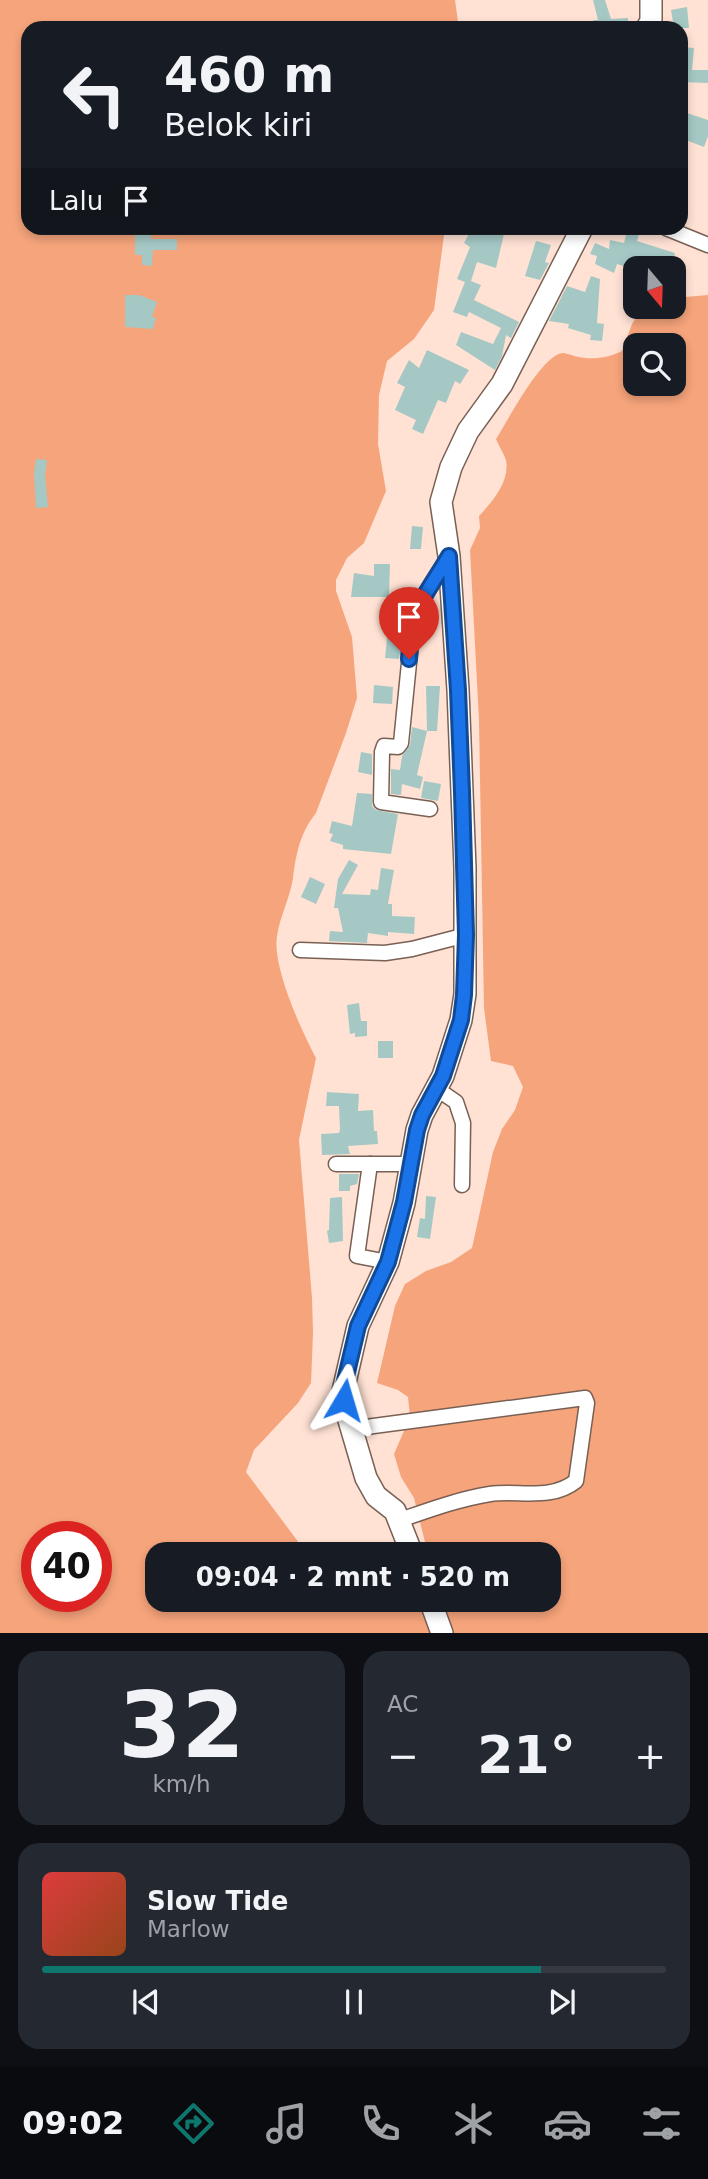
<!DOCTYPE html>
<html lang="id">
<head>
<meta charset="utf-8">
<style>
  :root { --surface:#171b24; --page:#242831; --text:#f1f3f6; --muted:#9ea1a6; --line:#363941; --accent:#0f766e }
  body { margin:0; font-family:"DejaVu Sans",sans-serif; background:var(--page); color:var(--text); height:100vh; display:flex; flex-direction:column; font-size:26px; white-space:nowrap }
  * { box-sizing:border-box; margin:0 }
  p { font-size:23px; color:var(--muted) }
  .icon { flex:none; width:38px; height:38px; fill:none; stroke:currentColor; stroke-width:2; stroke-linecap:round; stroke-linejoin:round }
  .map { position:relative; height:1633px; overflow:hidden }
  .drawer { display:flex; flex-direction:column; gap:18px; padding:18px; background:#0d0f14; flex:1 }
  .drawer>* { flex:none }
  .guide { position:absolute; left:21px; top:21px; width:667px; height:214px; border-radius:21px; box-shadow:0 4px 10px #0003; background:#171b24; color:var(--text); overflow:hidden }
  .needle { width:46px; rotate:161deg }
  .tools { position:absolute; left:623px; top:256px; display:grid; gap:14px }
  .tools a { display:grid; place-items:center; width:63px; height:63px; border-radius:14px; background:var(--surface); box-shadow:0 4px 10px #0003; font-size:35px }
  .speed { position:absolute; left:21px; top:1521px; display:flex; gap:14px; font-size:35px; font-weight:700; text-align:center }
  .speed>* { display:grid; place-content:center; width:91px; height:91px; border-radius:50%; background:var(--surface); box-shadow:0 4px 10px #0003; line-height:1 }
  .speed .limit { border:10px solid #d22; background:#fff; color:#111 }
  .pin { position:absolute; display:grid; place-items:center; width:60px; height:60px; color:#fff; margin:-72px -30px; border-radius:50% 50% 50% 0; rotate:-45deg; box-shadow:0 0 7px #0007 }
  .pin .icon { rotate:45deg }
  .me { position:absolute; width:77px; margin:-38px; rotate:7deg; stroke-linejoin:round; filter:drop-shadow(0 0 5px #0008) }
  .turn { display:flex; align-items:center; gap:24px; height:147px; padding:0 28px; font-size:32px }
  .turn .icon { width:91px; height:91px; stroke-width:2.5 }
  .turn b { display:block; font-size:49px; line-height:60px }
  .then { display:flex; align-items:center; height:66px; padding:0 28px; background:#0003; gap:14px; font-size:26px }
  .big { font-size:52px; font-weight:600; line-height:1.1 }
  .drawer .card { flex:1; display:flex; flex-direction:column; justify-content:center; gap:10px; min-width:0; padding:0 24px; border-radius:21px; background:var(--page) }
  .drawer .dial { align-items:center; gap:0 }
  .dial b { font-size:91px; line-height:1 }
  .song { display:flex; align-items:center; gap:21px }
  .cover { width:84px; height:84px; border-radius:10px; background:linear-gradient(135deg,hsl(0 70% 55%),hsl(20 70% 35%)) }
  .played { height:7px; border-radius:4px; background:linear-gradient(90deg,var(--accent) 80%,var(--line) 80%) }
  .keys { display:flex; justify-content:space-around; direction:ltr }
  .heat { display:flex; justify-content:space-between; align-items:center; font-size:38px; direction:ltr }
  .drawer .tiles { flex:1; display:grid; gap:18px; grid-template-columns:1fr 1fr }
  .card:last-child { grid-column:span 2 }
  .trip { position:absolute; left:145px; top:1542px; width:416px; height:70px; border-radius:21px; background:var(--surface); box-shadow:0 4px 10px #0003; font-weight:600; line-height:70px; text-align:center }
  .dock { display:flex; height:112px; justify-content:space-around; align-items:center; background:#090b0e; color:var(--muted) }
  .dock .icon { width:49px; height:49px }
  .dock .selected { color:var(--accent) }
  .dock b { font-size:32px; color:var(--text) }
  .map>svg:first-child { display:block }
</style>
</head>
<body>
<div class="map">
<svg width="708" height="1633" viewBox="0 0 708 1633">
  <rect width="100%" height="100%" fill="#ffe2d4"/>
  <path fill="#f6a47b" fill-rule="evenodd" d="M0,0H455L458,22L461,28H28V228H445L434,310L414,339L387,361L379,395L378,444L386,491L364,543L347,558L336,580V591L352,637L357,698L346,733L316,813C300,833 296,854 293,878C290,898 280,916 277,936C272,966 301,1030 316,1058L299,1140L312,1298L313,1333L311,1383L298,1403L254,1450L246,1472L305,1551L315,1554H158V1600H391L401,1606L417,1600H550V1554H428L414,1498L401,1477L394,1454L410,1417L408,1397L398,1390L377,1383L395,1306L405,1284L426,1271L451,1262L472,1248L493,1152L502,1129L515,1110L523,1087L513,1066L491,1061L484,1008L479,720L470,550L480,528L479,516C492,502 510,482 506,460C504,454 499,446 496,439C507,422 542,354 563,353C564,353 572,355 574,356C591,360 606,359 622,351L632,324L644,306H674V298L708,295V1633H0ZM635,345H674V383H635ZM37,1536H96V1596H37Z"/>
  <g fill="#a5c8c4">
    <path d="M593,0H605L611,19L628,18V28H594L593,20H598Z"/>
    <path d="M687,7L689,28H674L671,10Z"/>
    <path d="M681,47L694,48L692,70H708V83L681,82Z"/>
    <path d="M681,111L708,120V136L704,147L686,140V123L681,122Z"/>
    <path d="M472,228H491L490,231L504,234L496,268L477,262L471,281L481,285L474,300L519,322L511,338L506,335L502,356L495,370L456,345L461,332L493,344L501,328L469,312L467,317L453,312L465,282L457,279L470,247L464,243Z"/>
    <path d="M627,231L639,234L637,241L675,253L671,268H630L617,264L614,273L595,264L597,256L590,254L595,243L609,249L610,240L624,243Z"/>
    <path d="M135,233H151V239H177V250H153L152,266L142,265V255H135Z"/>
    <path d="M536,241L551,245L545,262L549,263L540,280L525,276Z"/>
    <path d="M591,276L600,279L597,323L604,324L602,341L590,340L591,335L568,328L569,324L549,321L567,286L585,292Z"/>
    <path d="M125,295H139L157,302L152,317L156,318L153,329L125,327Z"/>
    <path d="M427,350L469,370L460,384L455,381L446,403L438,400L423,434L412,429L416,420L395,410L405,387L397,383L409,360L419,368Z"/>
    <path d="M36,459L47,460L45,475L48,507L36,508L34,473Z"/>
    <path d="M412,526L423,527L421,549H410Z"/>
    <path d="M374,564H390L389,597H351L354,573L374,576Z"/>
    <path d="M387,615L404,621L399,659L385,658L388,628L383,627Z"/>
    <path d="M374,685L393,687L392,704L373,703Z"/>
    <path d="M426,686H440L437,731H427Z"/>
    <path d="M412,727L427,731L417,775L423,777L420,789L402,784L401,795L391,794V769L400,770L402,756L410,745Z"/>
    <path d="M361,752L372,754V775L358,772Z"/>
    <path d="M424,781L441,784L438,801L421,798Z"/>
    <path d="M357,793L372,794V806L376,810L398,814L391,854L343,849V845L330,841L333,834L329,833L332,821L352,826Z"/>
    <path d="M349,860L358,865L342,894L370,895L371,889L378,890L381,868L394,870L388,904H392V916L415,917L414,934L388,932V936L368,933L367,943L329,941L330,931L343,932L338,908H334L338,879Z"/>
    <path d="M310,877L325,884L316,904L301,897Z"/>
    <path d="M359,1003L361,1021H367V1036L355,1037V1033L350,1034L347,1005Z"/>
    <rect x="378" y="1041" width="15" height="17"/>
    <path d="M327,1092L359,1094L358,1111L373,1110L374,1131H377L378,1144L348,1146L350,1154L322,1155L321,1134L339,1133L340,1130L339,1106H326Z"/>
    <path d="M339,1174H359L357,1184L350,1186V1191H339Z"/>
    <path d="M426,1196L436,1197L430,1239L417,1237L420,1218L425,1219Z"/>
    <path d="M342,1197L343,1241L329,1243L327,1231L329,1230L330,1198Z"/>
  </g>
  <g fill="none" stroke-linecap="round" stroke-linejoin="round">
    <g stroke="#786054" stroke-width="17">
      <g id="street">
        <path d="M666,228L708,245"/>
        <path d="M430,809L381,802L382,752L384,746L398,747L401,743L413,623L423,598L449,557"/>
        <path d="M300,950L385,953L412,949L466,935"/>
        <path d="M437,1089L456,1102L463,1123L462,1185"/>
        <path d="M336,1164H411"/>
        <path d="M370,1164L357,1256L388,1262"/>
        <path d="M351,1429L585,1398L587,1403L576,1481C551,1501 519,1490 490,1494C459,1499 429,1510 400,1520"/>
      </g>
    </g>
    <g stroke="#786054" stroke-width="24">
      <g id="secondary">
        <path d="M647,28L651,21V0"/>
        <path d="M412,1554L395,1511L376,1496L366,1478L346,1410L343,1391L358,1326L388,1262L404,1203L417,1130L422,1115L443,1076L461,1020L465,994V868L458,690L449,556L441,502L451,467L468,431L502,384L582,228"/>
        <path d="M430,1600L442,1633"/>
      </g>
    </g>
    <use href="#street" stroke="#fff" stroke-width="14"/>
    <use href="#secondary" stroke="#fff" stroke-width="21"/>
  </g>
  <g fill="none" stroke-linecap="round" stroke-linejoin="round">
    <g stroke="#114b97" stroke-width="18">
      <path id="route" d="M344,1400V1385L358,1326L388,1262L404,1202L417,1130L422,1115L443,1076L461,1020L464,995L466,935L462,792L458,690L449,556C437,577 421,597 414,620C410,632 410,646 409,659"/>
    </g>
    <use href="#route" stroke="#1a73e8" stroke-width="12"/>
  </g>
</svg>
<div class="tools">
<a><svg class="needle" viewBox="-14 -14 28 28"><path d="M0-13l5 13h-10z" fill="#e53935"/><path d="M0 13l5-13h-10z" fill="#9ea1a6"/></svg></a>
<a><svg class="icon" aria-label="search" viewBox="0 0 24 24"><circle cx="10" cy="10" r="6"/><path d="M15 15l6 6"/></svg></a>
</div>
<div class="speed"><div class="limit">40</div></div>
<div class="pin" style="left:409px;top:659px;background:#d93025"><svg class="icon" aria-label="arrive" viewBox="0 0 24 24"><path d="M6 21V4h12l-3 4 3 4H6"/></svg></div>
<svg class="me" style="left:344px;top:1400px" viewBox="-20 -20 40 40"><path d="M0-17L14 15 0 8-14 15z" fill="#1a73e8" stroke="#fff" stroke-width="4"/></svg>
<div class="trip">09:04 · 2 mnt · 520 m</div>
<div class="guide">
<div class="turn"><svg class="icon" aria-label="left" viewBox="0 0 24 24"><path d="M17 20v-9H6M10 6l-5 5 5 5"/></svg><div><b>460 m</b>Belok kiri</div></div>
<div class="then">Lalu<svg class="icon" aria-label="arrive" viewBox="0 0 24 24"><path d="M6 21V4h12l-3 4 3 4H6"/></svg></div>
</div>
</div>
<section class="drawer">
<div class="tiles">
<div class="card dial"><b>32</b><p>km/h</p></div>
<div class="card"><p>AC</p>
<div class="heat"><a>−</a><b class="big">21°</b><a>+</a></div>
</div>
<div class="card">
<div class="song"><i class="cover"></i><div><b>Slow Tide</b><p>Marlow</p></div></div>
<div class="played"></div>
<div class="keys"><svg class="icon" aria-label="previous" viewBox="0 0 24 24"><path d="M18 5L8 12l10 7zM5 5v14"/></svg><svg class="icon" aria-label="pause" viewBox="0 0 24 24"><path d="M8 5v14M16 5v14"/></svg><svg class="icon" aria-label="next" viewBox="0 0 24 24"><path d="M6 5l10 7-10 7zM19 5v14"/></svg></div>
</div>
</div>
</section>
<nav class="dock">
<b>09:02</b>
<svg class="icon selected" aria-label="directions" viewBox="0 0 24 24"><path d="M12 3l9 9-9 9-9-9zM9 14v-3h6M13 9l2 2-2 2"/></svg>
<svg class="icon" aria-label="music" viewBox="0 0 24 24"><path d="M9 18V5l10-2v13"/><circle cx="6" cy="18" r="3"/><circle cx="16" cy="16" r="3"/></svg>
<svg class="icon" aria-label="phone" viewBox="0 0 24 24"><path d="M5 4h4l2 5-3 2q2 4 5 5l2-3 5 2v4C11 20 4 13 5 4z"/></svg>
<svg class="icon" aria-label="climate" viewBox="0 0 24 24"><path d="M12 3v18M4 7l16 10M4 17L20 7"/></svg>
<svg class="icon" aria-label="car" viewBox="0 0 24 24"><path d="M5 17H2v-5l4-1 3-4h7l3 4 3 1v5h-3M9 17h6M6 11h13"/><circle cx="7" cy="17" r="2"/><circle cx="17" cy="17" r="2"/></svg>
<svg class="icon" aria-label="filters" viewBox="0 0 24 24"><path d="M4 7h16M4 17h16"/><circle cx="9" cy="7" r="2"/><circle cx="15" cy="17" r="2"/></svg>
</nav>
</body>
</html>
